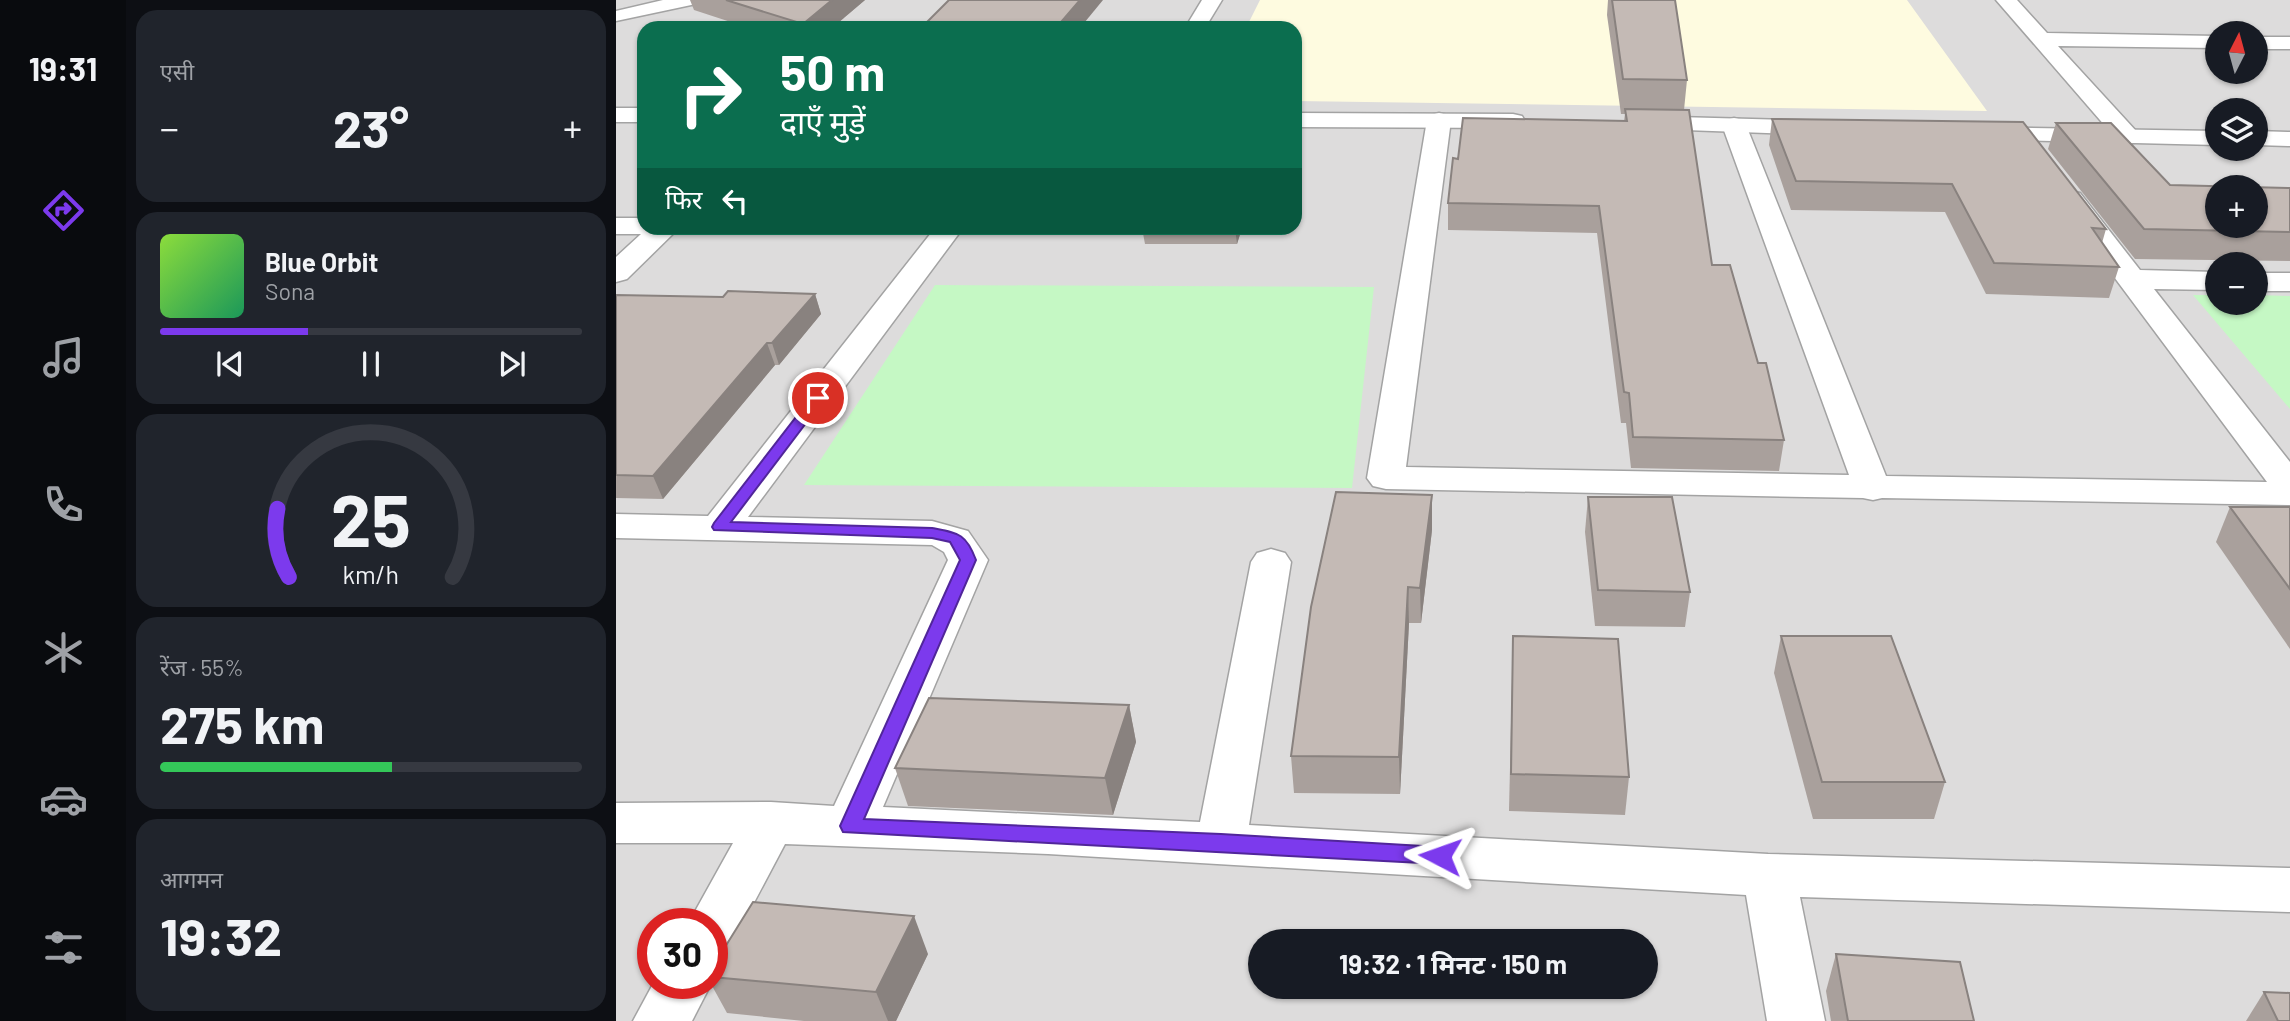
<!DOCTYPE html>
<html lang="hi">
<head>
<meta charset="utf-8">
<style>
  :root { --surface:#171b24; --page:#20242c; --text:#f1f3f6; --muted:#9ea1a6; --line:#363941; --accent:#7c3aed }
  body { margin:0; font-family:Barlow,"Noto Sans Devanagari",sans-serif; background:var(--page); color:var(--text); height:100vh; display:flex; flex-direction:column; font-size:26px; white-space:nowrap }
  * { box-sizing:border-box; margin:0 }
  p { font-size:23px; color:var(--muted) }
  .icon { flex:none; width:38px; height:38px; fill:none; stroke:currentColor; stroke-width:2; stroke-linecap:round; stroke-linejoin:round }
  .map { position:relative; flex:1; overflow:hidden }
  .drawer { display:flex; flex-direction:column; gap:10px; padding:10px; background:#0d0f14; width:490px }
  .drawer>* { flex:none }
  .guide { position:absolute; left:21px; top:21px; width:665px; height:214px; border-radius:21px; box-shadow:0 2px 5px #0004; background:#0b6e4f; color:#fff; overflow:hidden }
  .needle { width:46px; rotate:6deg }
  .buttons { position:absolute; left:1589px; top:21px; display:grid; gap:14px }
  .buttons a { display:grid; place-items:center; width:63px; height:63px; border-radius:50%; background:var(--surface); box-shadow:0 2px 5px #0004; font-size:35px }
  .speed { position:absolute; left:21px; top:908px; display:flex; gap:14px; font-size:35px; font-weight:700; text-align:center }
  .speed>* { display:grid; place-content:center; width:91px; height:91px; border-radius:50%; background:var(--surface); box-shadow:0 2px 5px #0004; line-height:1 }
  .speed .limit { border:10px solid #d22; background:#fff; color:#111 }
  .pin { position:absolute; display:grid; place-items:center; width:60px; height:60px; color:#fff; margin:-30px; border:4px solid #fff; border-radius:50%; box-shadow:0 2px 7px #0007 }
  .me { position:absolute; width:77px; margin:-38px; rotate:274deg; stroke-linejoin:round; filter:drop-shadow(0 0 5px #0008) }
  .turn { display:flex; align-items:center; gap:24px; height:147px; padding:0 28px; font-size:32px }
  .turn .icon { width:91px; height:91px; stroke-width:2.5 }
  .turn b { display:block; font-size:49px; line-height:60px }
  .then { display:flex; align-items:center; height:66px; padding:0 28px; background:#0003; gap:14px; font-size:26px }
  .big { font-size:52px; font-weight:700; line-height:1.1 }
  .drawer .tile { flex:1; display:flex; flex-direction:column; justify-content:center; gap:10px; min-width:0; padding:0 24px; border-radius:21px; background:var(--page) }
  .drawer .dial { align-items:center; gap:0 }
  .dial svg { height:182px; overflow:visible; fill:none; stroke:var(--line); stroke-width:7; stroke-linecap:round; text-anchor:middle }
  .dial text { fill:var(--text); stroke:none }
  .song { display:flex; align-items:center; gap:21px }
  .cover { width:84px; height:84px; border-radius:10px; background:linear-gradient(135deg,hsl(90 70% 55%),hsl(150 70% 35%)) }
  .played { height:7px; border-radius:4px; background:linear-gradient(90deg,var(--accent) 35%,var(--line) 35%) }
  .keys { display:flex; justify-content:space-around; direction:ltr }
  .heat { display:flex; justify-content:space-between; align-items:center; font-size:38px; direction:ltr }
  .charge { height:10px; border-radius:5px; background:linear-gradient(90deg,#34c759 55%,var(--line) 0) }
  .trip { position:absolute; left:632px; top:929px; width:410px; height:70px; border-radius:35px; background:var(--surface); box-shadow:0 2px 5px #0004; font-weight:700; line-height:70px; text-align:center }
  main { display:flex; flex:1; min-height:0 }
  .tab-bar { display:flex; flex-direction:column; width:126px; justify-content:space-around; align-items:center; background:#090b0e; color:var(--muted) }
  .tab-bar .icon { width:49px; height:49px }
  .tab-bar .selected { color:var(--accent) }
  .tab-bar b { font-size:32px; color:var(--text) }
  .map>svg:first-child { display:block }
</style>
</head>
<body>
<main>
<nav class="tab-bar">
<b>19:31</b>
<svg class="icon selected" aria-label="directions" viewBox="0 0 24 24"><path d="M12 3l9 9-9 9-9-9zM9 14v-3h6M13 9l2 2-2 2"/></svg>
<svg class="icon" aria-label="music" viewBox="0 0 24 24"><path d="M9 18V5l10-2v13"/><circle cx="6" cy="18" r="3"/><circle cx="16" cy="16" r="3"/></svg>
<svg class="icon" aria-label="phone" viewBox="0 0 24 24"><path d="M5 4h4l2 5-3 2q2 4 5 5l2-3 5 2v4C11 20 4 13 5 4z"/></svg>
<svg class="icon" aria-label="climate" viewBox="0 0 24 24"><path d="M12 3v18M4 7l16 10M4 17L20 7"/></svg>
<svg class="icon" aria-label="car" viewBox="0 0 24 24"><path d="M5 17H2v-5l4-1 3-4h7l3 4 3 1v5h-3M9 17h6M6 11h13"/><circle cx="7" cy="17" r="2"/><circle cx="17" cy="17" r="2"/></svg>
<svg class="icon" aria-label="filters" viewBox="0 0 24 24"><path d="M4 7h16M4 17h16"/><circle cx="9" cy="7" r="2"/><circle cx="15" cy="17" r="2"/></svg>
</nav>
<section class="drawer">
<div class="tile"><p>एसी</p>
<div class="heat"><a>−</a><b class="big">23°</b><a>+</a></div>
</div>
<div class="tile">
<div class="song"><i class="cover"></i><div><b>Blue Orbit</b><p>Sona</p></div></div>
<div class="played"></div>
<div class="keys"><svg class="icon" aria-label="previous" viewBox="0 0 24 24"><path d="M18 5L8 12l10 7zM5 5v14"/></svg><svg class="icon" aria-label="pause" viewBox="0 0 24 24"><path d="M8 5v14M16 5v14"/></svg><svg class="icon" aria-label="next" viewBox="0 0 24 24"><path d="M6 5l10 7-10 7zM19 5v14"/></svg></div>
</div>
<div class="tile dial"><svg viewBox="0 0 100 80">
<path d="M14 69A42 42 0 1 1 86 69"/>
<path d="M14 69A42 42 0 0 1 9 39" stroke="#7c3aed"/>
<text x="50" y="56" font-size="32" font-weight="700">25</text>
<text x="50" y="72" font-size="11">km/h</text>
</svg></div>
<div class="tile"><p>रेंज · 55%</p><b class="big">275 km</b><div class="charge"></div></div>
<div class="tile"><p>आगमन</p><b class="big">19:32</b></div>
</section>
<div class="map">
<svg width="1674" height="1021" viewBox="0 0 1674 1021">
  <rect width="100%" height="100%" fill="#efebe5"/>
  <path fill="#dddcdc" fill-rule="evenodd" d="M0,0H1674V1021H0ZM28,28H679V228H28ZM1601,33H1640V72H1601ZM1601,110H1640V149H1601ZM1601,187H1640V226H1601ZM1601,264H1640V303H1601ZM37,924H96V984H37ZM644,942H1029V987H644Z"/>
  <path fill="#fefbe0" d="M644,0H1291L1371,111L679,101V28H630Z"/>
  <g fill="#c5f8c4">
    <path d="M319,285L758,287L736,488L188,485Z"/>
    <path d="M1577,295H1601V303H1640V295L1674,296V409Z"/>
  </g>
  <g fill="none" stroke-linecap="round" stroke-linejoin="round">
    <g stroke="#a3a3a3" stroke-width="3">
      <g id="minor">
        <path d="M47,0H83L80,4L0,21V11Z"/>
        <path d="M1380,0H1401L1431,33L1601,36V48L1442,46L1521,132L1524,137L1521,142L1512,144L1503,142Z"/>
        <rect x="1640" y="37" width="34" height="12"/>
        <path d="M823,113L832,115L835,120L790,467L1233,475L1106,125L1109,120L1118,118L1127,120L1130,125L1270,476L1651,482L1440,199L1444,193L1454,191L1464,193L1524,270L1601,272V290L1538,289L1674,462V505L1266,498L1257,500L1247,498L770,489L757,486L751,478L811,120L814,115Z"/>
        <path d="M0,218H28V228H63L11,279L0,282V257L25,234H0Z"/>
        <path d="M319,228H347L132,517L316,521L352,531L372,560L267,807L584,822L635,562L641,553L655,549L669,553L675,562L633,825L1152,854L1674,868V912L1184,897L1209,1021H1151L1130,895L432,854L169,844L115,946L96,953V924H72L117,843H0V803L155,802L218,806L332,560L328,552L316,545L0,538V514L92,516Z"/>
        <rect x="1640" y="273" width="34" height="18"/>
        <path d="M37,984H95L76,1021H17Z"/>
      </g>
    </g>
    <g stroke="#a3a3a3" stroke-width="3">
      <g id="tertiary">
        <path d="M586,0H606L589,28H569Z"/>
        <rect x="0" y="108" width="28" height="14"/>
        <path d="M679,113L897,114L906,116L909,121L906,126L897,128L679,127Z"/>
        <path d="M1024,116L1209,121L1218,123L1221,128L1218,133L1209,135L1015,128L1012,123L1015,118Z"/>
        <path d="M1363,127L1601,131V145L1354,139L1351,134L1354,129Z"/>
        <path d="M1640,131L1674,132V146L1640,145Z"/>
      </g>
    </g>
    <use href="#minor" fill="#fff" fill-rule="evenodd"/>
    <use href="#tertiary" fill="#fff" fill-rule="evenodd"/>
  </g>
  <g fill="#a9a09c">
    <path d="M74,0H249L216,28H133L78,10Z"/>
    <path d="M992,0H1059L1071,80L1068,110L1096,265L1142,363L1168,440L1163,471L1015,468L1010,423H1005L981,233L832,230V203L842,159L1008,121L1009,114H1005L991,15Z"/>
    <path d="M1156,119L1490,229L1486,243L1503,267L1493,298L1370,294L1329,212L1175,210L1153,145Z"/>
    <path d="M1440,123L1554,185L1674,188V261L1519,259L1432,149Z"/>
    <path d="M526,228H626L621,244H529Z"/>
    <path d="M199,294L205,314L163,365H159L47,499L0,498V295L107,297Z"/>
    <path d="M972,497L1074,592L1069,627L979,626L969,532Z"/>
    <path d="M1614,507H1674V649L1600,542Z"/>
    <path d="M816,530L805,623H793L784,794L678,793L675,756Z"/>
    <path d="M897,636L1013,777L1009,815L893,811Z"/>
    <path d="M1165,636L1329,782L1318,819H1197L1158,673Z"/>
    <path d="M513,705L520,742L497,815L292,806L279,768Z"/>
    <path d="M312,954L280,1021H188L111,1013L95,984H96V977Z"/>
    <path d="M1220,954L1358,1021H1215L1210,991Z"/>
    <path d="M1648,992L1674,1021H1630Z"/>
  </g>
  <g fill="#89827f">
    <path d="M216,0H249L216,28H188L187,24Z"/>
    <path d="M464,0H487L464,28H440Z"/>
    <path d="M619,228H626L621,244Z"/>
    <path d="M199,294L205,314L163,365L156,343Z"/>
    <path d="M151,343L159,365L47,499L37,476Z"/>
    <path d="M816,495V530L805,623L804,588Z"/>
    <path d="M792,587L793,623L784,794L783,757Z"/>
    <path d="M513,705L520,742L497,815L489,778Z"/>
    <path d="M298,916L312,954L280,1021H272L260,992Z"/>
  </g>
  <g fill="#c4bab5" stroke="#89827f" stroke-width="2" fill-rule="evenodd">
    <path d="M110,0H216L187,24Z"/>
    <path d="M333,0H464L440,28H305Z"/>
    <path d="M996,0H1059L1071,80L1007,79Z"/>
    <path d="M1009,109L1073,110L1096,265H1114L1142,363H1150L1168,440L1017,437L1013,393L1008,392L983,206L832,203L837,158L842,159L847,118L1011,121Z"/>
    <path d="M1156,119L1407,122L1490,229L1476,228L1503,267L1378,263L1336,184L1180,181Z"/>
    <path d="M1440,123H1495L1554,185L1674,188V232L1528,229ZM1601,187H1640V226H1601Z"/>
    <path d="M112,291L199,294L156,343H151L37,476L0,475V295L107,297Z"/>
    <path d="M720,492L816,495L804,588L792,587L783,757L675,756L695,607Z"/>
    <path d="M972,497H1056L1074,592L982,590Z"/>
    <path d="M1614,507H1674V589Z"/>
    <path d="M897,636L1002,639L1013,777L895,774Z"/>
    <path d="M1165,636H1275L1329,782H1206Z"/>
    <path d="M313,698L513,705L489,778L279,768Z"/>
    <path d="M137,902L298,916L260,992L96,977V968Z"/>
    <path d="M1220,954L1344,962L1358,1021H1232Z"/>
    <path d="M1648,992L1674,993V1021H1662Z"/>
  </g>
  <path fill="#7c3aed" stroke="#51269a" stroke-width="2" d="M202,394L209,398L115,522L316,528C342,533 350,533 360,560L248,819L605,834L824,847L832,850L835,856L832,862L824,864L227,832L224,826L344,560L334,542L316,538L98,530L96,527L98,523L197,395Z"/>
</svg>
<div class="buttons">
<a><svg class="needle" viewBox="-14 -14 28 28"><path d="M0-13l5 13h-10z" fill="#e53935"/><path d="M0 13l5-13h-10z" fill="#9ea1a6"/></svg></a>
<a><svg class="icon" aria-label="layers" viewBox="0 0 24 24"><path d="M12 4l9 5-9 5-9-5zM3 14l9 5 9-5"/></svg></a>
<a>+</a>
<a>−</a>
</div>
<div class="speed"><div class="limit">30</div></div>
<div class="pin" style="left:202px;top:398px;background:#d93025"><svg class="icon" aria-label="arrive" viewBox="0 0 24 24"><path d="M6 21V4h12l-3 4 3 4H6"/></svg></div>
<svg class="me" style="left:824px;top:856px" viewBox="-20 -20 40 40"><path d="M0-17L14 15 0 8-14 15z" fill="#7c3aed" stroke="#fff" stroke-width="4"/></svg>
<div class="trip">19:32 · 1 मिनट · 150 m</div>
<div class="guide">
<div class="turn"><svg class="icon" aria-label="right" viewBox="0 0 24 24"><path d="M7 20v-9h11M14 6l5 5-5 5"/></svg><div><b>50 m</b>दाएँ मुड़ें</div></div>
<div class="then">फिर<svg class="icon" aria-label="left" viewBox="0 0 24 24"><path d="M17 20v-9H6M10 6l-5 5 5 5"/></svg></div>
</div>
</div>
</main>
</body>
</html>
